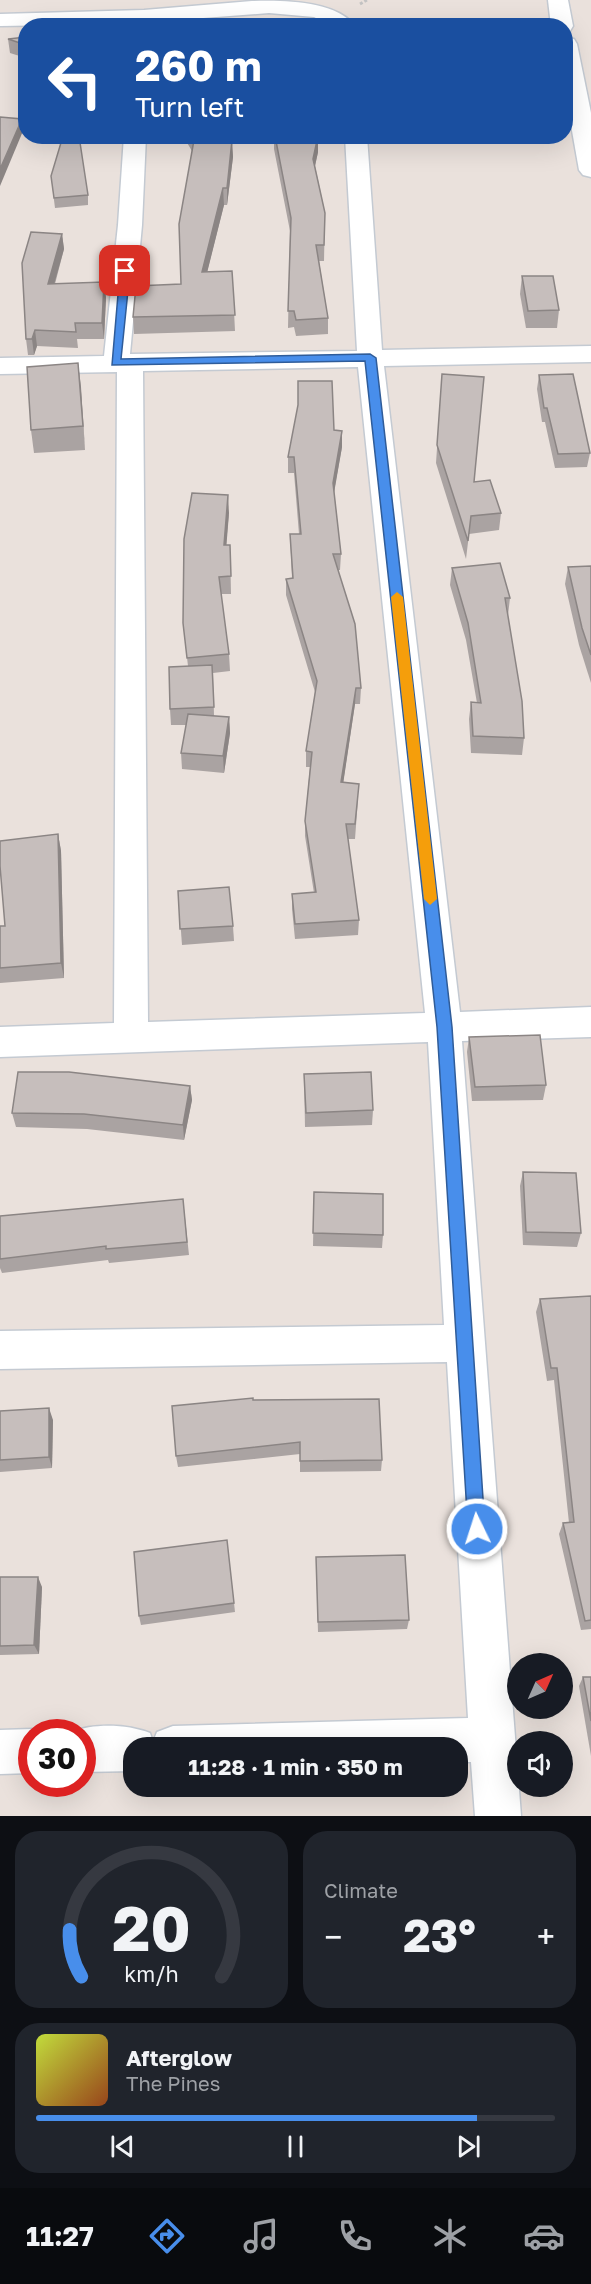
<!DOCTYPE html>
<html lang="en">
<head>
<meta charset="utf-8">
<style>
  :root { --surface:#171b24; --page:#20242c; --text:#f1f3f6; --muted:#9ea1a6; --line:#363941; --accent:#488eeb }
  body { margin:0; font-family:"Golos Text",sans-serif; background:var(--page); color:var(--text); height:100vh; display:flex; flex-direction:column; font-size:22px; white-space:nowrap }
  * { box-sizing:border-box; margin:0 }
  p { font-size:20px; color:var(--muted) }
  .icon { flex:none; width:33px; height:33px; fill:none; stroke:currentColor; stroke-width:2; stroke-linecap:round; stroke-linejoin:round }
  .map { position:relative; height:1816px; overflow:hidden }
  .sheet { display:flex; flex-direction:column; gap:15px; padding:15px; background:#0d0f14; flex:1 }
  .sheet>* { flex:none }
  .top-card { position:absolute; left:18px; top:18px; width:555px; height:126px; border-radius:24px; box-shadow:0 6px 24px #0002; background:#1a4fa0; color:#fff; overflow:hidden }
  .needle { width:39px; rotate:45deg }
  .tools { position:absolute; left:507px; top:1653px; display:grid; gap:12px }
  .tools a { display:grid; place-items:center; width:66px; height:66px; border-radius:50%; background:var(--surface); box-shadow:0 6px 24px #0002; font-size:30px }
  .speed { position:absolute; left:18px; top:1719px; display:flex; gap:12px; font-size:30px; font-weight:700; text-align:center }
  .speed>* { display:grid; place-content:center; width:78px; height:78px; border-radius:50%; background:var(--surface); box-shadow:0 6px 24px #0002; line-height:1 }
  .speed .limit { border:9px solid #d22; background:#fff; color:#111 }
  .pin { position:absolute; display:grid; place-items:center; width:51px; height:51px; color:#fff; margin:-26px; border-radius:12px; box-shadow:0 3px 9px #0006 }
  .me { position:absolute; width:66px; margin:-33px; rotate:356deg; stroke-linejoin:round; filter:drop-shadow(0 0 4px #0008) }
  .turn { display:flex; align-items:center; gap:21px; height:126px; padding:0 18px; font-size:27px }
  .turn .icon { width:78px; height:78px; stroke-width:2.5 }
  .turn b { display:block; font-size:42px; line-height:51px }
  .big { font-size:45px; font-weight:700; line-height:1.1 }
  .sheet .card { flex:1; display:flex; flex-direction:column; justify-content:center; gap:9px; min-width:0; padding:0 21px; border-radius:24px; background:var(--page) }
  .sheet .dial { align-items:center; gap:0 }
  .dial svg { height:156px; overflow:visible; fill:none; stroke:var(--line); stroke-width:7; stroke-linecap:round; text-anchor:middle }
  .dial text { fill:var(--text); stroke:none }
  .song { display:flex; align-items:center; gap:18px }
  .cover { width:72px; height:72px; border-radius:9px; background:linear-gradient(135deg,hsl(70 70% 55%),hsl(20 70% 35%)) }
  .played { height:6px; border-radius:3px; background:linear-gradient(90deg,var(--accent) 85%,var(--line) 85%) }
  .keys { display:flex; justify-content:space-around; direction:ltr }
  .heat { display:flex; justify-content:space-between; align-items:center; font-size:33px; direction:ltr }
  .sheet .tiles { flex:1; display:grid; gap:15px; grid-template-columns:1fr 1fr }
  .card:last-child { grid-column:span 2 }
  .trip { position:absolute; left:123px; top:1737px; width:345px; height:60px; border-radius:24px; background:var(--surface); box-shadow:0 6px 24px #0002; font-weight:700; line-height:60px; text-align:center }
  .tabs { display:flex; height:96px; justify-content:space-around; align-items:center; background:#090b0e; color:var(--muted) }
  .tabs .icon { width:42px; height:42px }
  .tabs .active { color:var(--accent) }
  .tabs b { font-size:27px; color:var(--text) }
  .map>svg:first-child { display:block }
</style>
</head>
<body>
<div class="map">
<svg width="591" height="1816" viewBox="0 0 591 1816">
  <rect width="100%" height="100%" fill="#eae1dc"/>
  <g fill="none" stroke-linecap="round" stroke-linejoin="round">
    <g stroke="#c4cad2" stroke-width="3">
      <g id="minor">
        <path d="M252,1C281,0 336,0 355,26H331L314,17L269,13L124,24L0,26V14L144,10Z"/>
        <path d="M124,136H146L142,225L130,354L357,351L345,136H367L382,350L591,346V362L384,366L460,1012L591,1007V1037L462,1041L521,1816H475L471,1762H458V1748H134V1771L82,1772V1732H71C94,1723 127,1724 150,1733L153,1742L157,1732L173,1726L468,1718L447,1362L0,1369V1331L444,1325L428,1042L0,1057V1027L114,1023L117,372L0,374V358L104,356L118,225ZM358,367L425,1013L148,1022L143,371Z"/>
        <path d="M32,1729L41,1732H32V1773L0,1774V1730Z"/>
      </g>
    </g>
    <g stroke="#c4cad2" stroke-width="3">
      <g id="tertiary">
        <path d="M548,0H568L573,26L570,31L566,32V26H551Z"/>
        <path d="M566,38L574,39L577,44L591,113V177L583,175L579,170L566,97Z"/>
      </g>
    </g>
    <path stroke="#c3c3c3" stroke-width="3" stroke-dasharray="3 2" stroke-linecap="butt" d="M360,4L367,0"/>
    <use href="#minor" fill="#fff" fill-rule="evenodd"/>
    <use href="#tertiary" fill="#fff" fill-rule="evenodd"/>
  </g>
  <g fill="#aaa3a2">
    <path d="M26,37V58L10,53L8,39Z"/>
    <path d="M183,136H231L233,157L227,205H224L207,272L232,271L235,331L134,334L133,317L181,284L192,151Z"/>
    <path d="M274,136H318V152L315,166L325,213L324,261H319L328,318V334L296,336L294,327L288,328L290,231L274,149Z"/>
    <path d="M51,176L88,195V205L55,208Z"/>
    <path d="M62,234L64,249L55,284L104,282L106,298L104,339H77L78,348L37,346L34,355H28L26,339Z"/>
    <path d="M522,276L559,310L557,328H526L520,294Z"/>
    <path d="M78,363L85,450L34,453L31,430Z"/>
    <path d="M442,374L474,482L501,513L499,530L469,534L466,559L436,463Z"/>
    <path d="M539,375L590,453L587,467L555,468L545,422H542L537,389Z"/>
    <path d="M334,430L342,447L334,491L341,554L340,570H338L361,688L360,704H355L343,783L358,799L355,839H348L359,920L358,935L295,939L292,909V894L314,893L305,836V821L310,767H306V751L315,692L286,595V579L292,578L290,534H299L294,473H288V457Z"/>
    <path d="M229,513L226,545H230L231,594H221L229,654L230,671L213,673L214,716L229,717L230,733L224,773L182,769L181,753L186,725H171L170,709L188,666L183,623Z"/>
    <path d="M591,566V683L579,645L565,584L568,567Z"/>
    <path d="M452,568L510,598L508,615L524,738L522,755L471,753L469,719L471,702L477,703L466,640L450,585Z"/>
    <path d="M58,834L61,851L64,978L0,983V926H5Z"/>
    <path d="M178,891L233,926L234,941L182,945Z"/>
    <path d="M469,1037L546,1085L543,1100L472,1101L467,1052Z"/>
    <path d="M304,1074L373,1110L372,1125L305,1127Z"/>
    <path d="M190,1086L192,1100L184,1140L87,1129L16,1127L12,1113Z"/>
    <path d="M523,1172L581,1233L577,1247L523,1245L520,1186Z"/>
    <path d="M314,1192L383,1235L382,1248L313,1246Z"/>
    <path d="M183,1199L189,1255L109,1263L108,1260L2,1273L0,1268V1216Z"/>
    <path d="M591,1296V1629L581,1630L559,1534L563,1523H569L554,1380L547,1381L536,1312L540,1299Z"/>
    <path d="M253,1400L382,1460L381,1471L300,1472V1454L178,1467L176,1456Z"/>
    <path d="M0,1411L53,1420L52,1468L0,1472Z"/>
    <path d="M227,1540L235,1612L141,1625L139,1616Z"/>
    <path d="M316,1557L409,1620L407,1629L318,1632Z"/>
    <path d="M0,1577L42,1587L39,1654L0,1655Z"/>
    <path d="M583,1677H591V1756L579,1686Z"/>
  </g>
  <g fill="#8b8584">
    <path d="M22,119L23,131L0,186V169Z"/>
    <path d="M318,136V152L313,175V159Z"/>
    <path d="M232,140L233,157L227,205V188Z"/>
    <path d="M223,188L224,205L203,289L202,272Z"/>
    <path d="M62,234L64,249L50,299L48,284Z"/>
    <path d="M104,282L106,298L104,339L102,323Z"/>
    <path d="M35,330L37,346L34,355L32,339Z"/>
    <path d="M78,363L81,387L85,450L83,426Z"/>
    <path d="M342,431V447L333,499V483Z"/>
    <path d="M228,495L229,513L225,563L224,545Z"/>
    <path d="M356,688L355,704L341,798V782Z"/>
    <path d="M229,717L230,733L224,773L223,756Z"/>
    <path d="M58,834L61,851L64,978L61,963Z"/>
    <path d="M190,1086L192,1100L184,1140L183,1125Z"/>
    <path d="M49,1408L53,1420L52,1468L49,1457Z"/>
    <path d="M38,1577L42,1587L39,1654L34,1645Z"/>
  </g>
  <g fill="#c6bebc" stroke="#8b8584" stroke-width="1.5">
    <path d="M26,37V45L8,39Z"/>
    <path d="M0,117L22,119L0,169Z"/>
    <path d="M63,136H79L88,195L54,198L51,176Z"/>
    <path d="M192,136H231L232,140L227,188H223L202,272L232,271L235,315L133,317L136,286L181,284L179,224L194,140Z"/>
    <path d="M275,136H318L313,159L325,213L324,245H316L328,318L296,320L294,311H288L291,218Z"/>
    <path d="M31,232L62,234L48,284L104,282L102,323H75L76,332L35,330L32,339H26L22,263Z"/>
    <path d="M522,276H553L559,310L528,311Z"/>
    <path d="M78,363L83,426L31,430L27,367Z"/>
    <path d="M442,374L484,377L474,482L490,480L501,513L471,516L468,541L437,445Z"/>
    <path d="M573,374L590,453L558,454L547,408H544L539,375Z"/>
    <path d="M298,381H332L334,430L342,431L333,483L341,554H333L355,624L361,688H356L341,782L359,784L355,824H346L359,920L295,924L292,894L316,892L305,821L312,752L306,751L317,681L286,579L293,578L290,534H301L294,457H288L298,405Z"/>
    <path d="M192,493L228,495L224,545H230L231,576L219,577L229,654L187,658L183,623L184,539Z"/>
    <path d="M500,563L510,598H505L522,701L524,738L473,736L471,702L481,703L468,623L452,568Z"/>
    <path d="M591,566V655L582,628L568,567Z"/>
    <path d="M212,665L214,707L170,709L169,667Z"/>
    <path d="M188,714L229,717L223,756L181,753Z"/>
    <path d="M58,834L61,963L0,968V926H5L0,866V841Z"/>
    <path d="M229,887L233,926L180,929L178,891Z"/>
    <path d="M540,1035L546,1085L475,1087L469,1037Z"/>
    <path d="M18,1072H69L190,1086L183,1125L84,1114L12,1113Z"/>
    <path d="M371,1072L373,1110L306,1113L304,1074Z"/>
    <path d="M523,1172L576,1173L581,1233L526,1232Z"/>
    <path d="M314,1192L383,1194V1235L313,1233Z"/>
    <path d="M183,1199L187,1242L106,1249V1246L0,1259V1216Z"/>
    <path d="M591,1296V1620L585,1621L563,1523L574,1522L557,1368H551L540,1299Z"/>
    <path d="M253,1398V1400L379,1399L382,1460L300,1461V1442L176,1456L172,1406Z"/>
    <path d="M49,1408V1457L0,1460V1411Z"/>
    <path d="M227,1540L234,1603L139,1616L134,1552Z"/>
    <path d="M405,1555L409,1620L318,1622L316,1557Z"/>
    <path d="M0,1577H38L34,1645L0,1646Z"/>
    <path d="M583,1677H591V1721Z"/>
  </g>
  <path fill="#488eeb" stroke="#2f5c99" stroke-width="1.5" d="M125,268L130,271L121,359L370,354L376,358L452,1027L485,1529L483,1535L477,1538L471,1535L468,1529L437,1027L365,361L112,365L120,271Z"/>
  <path fill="#f59e0b" d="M397,592L403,597L437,899L430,905L424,899L391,597Z"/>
</svg>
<div class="tools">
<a><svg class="needle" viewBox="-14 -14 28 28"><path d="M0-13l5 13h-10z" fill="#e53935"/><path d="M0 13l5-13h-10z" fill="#9ea1a6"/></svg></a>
<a><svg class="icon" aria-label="sound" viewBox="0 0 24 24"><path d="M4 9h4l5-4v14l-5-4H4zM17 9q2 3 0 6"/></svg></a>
</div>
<div class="speed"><div class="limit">30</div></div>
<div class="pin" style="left:125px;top:271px;background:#d93025"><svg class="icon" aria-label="arrive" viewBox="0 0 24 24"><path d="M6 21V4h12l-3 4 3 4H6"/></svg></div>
<svg class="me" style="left:477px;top:1529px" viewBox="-20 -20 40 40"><circle r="17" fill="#488eeb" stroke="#fff" stroke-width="3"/><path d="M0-11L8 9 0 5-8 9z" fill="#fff"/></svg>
<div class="trip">11:28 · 1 min · 350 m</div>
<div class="top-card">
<div class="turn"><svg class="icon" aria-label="left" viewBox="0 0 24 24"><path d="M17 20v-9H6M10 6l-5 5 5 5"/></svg><div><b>260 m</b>Turn left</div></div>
</div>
</div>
<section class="sheet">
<div class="tiles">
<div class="card dial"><svg viewBox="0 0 100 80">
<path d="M14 69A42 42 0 1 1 86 69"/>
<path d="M14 69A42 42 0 0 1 8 45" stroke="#488eeb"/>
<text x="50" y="56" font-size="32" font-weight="700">20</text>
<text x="50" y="72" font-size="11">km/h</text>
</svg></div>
<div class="card"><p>Climate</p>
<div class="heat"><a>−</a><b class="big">23°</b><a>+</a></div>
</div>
<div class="card">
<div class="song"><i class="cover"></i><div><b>Afterglow</b><p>The Pines</p></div></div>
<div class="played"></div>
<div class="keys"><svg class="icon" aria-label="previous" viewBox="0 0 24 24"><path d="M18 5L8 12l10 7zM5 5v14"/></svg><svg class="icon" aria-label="pause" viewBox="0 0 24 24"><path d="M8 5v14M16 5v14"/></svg><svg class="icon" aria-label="next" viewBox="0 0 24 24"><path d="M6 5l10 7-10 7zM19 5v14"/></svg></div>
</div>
</div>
</section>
<nav class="tabs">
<b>11:27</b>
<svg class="icon active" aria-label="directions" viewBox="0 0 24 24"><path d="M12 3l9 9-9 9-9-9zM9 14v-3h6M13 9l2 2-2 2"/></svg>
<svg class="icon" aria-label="music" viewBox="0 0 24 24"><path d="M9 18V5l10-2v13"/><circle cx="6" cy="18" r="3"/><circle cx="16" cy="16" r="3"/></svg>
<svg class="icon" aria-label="phone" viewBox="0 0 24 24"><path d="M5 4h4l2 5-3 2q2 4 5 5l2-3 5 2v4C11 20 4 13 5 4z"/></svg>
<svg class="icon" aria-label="climate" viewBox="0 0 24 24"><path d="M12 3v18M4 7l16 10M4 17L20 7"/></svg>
<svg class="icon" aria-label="car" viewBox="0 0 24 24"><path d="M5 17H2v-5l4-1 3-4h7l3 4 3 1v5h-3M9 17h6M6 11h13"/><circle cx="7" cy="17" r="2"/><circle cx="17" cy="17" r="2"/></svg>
</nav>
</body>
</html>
